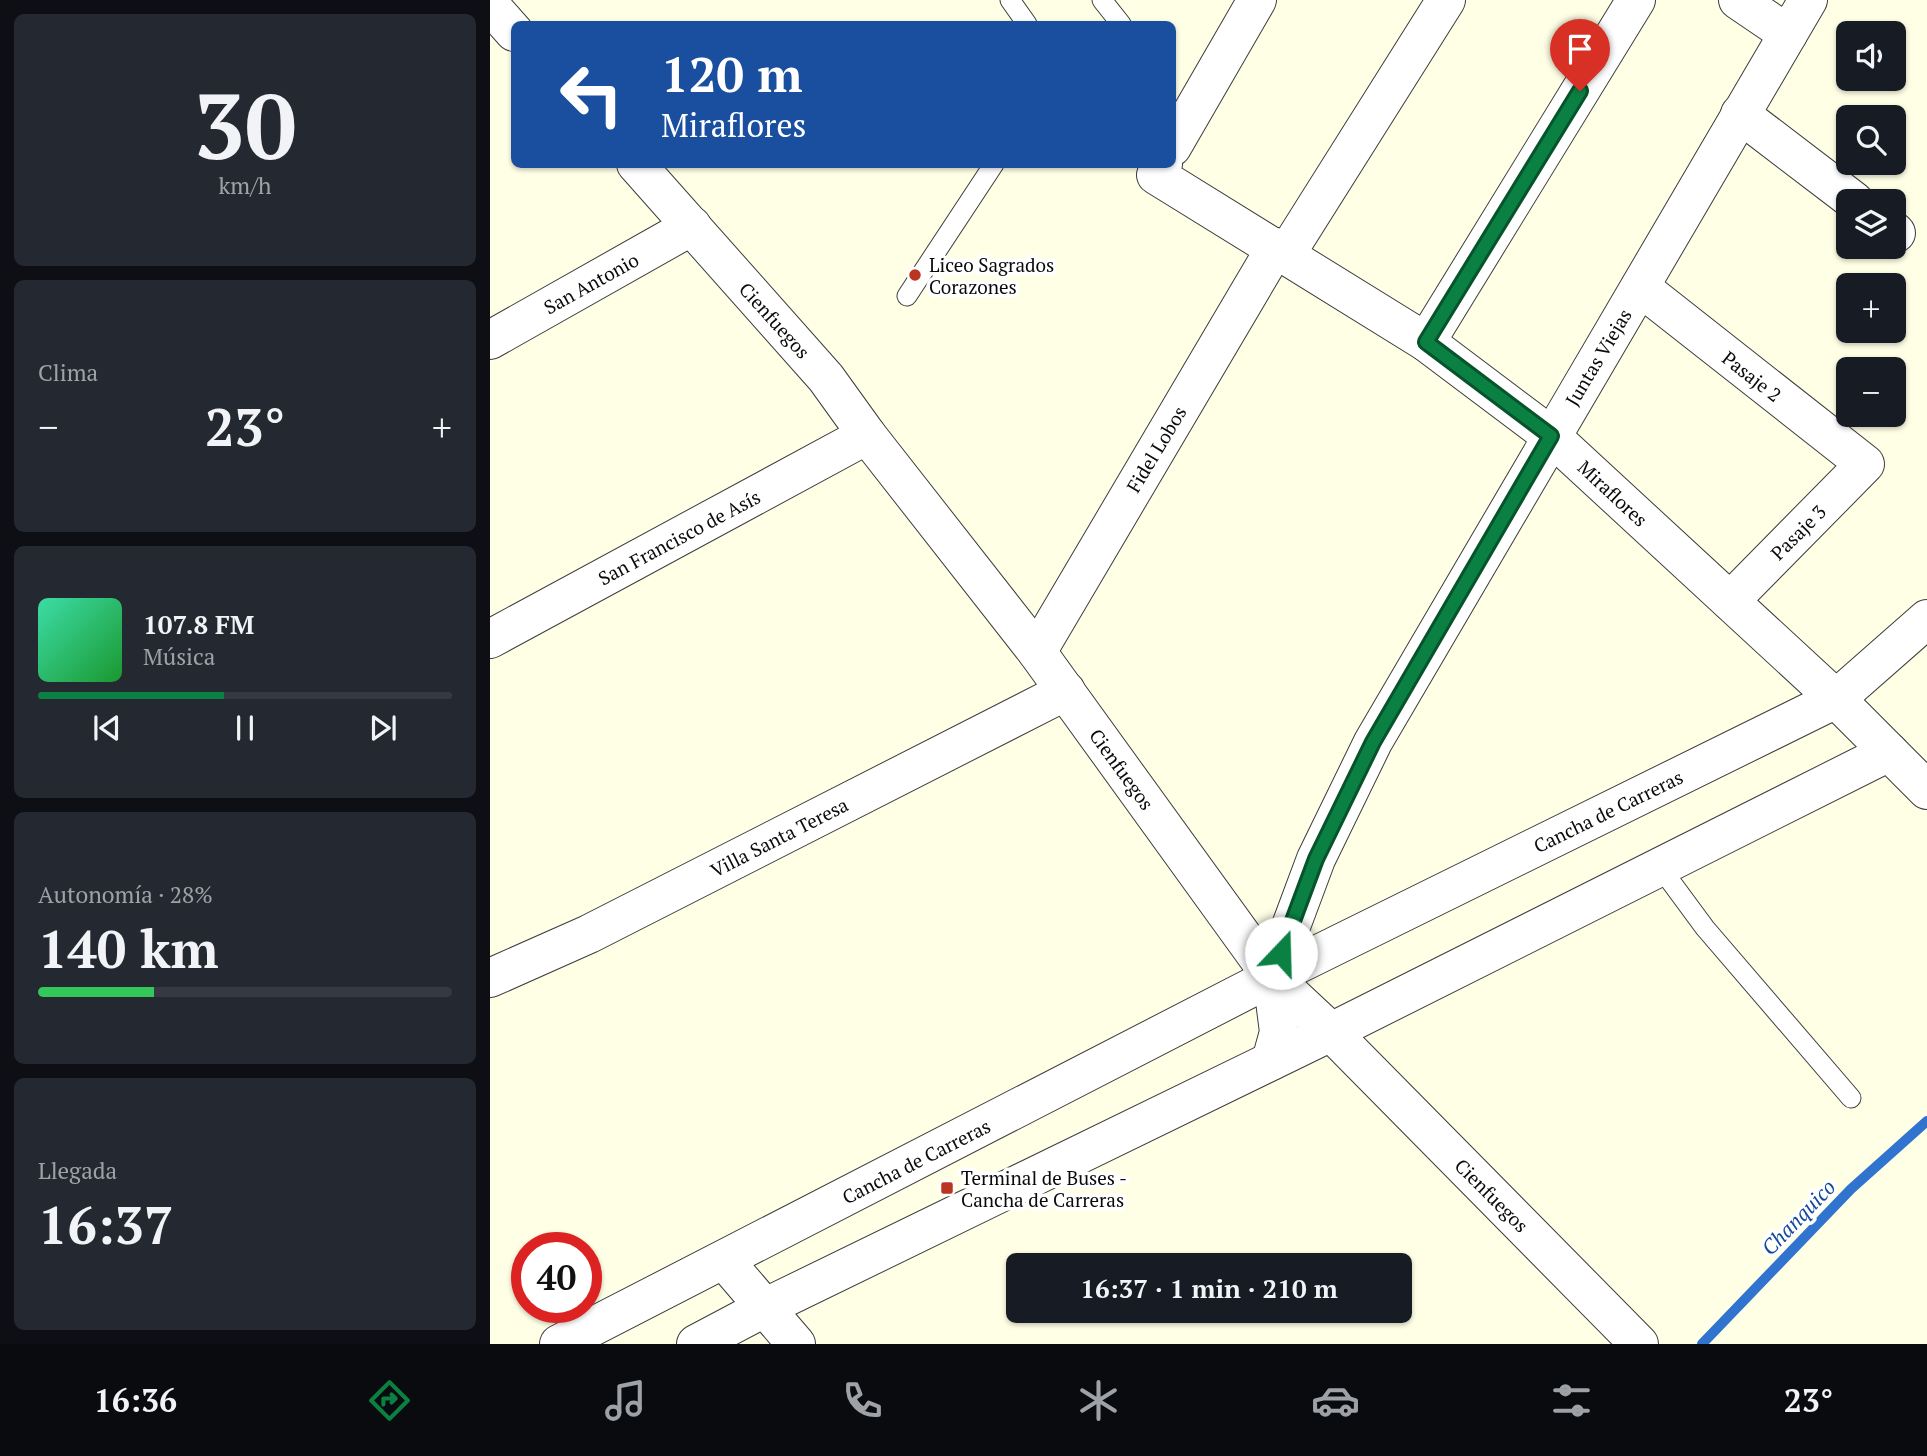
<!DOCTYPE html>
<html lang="es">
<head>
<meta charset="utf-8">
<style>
  :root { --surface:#171b24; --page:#242831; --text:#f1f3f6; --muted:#9ea1a6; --line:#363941; --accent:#0b8043 }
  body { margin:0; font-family:"PT Serif",serif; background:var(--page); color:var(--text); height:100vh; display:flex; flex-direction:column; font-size:26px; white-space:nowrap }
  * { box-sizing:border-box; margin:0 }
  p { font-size:23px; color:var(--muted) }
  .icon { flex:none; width:38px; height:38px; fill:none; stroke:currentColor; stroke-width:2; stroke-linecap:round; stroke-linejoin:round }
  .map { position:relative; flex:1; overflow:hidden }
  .sheet { display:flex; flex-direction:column; gap:14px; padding:14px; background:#0d0f14; width:490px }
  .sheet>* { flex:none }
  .banner { position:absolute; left:21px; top:21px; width:665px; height:147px; border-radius:10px; box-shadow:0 2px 5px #0004; background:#1a4fa0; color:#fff; overflow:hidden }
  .tools { position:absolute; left:1346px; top:21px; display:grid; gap:14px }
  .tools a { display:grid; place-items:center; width:70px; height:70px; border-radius:10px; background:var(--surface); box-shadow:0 2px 5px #0004; font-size:35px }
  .speed { position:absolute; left:21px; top:1232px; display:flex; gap:14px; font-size:35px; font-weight:700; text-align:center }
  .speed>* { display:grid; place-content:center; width:91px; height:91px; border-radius:50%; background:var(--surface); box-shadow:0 2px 5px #0004; line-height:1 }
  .speed .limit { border:10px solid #d22; background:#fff; color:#111 }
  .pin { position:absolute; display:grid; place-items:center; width:60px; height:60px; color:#fff; margin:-72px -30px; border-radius:50% 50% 50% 0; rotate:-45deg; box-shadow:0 0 7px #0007 }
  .pin .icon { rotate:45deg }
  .me { position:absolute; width:77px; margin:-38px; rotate:21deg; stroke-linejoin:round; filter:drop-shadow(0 0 5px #0008) }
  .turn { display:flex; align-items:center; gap:24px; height:147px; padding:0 35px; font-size:32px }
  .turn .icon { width:91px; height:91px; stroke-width:2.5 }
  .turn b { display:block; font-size:49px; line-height:60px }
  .big { font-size:52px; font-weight:700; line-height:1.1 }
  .sheet .card { flex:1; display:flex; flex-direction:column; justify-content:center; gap:10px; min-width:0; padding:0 24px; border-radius:10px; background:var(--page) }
  .sheet .dial { align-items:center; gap:0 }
  .dial b { font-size:91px; line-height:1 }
  .song { display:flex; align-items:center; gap:21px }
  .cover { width:84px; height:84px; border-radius:10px; background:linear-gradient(135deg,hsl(160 70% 55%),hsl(130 70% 35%)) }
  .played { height:7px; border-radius:4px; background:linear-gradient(90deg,var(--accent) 45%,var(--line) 45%) }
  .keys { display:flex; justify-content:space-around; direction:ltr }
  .heat { display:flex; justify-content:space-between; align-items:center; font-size:38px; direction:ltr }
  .charge { height:10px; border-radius:5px; background:linear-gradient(90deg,#34c759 28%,var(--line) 0) }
  .trip { position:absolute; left:516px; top:1253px; width:406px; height:70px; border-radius:10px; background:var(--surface); box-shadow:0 2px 5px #0004; font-weight:700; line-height:70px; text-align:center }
  .tabs { display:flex; height:112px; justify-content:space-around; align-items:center; background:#090b0e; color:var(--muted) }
  .tabs .icon { width:49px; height:49px }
  .tabs .on { color:var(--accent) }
  .tabs b { font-size:32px; color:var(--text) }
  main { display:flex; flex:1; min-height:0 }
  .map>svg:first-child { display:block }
</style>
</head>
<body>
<main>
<section class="sheet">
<div class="card dial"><b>30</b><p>km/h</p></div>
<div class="card"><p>Clima</p>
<div class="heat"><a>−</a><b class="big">23°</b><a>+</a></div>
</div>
<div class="card">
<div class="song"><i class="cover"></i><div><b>107.8 FM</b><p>Música</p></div></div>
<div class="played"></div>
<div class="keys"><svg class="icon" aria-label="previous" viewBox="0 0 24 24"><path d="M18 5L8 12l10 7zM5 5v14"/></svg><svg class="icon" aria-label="pause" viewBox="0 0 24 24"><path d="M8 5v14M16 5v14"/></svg><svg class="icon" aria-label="next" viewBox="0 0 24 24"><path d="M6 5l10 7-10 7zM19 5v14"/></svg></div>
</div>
<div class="card"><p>Autonomía · 28%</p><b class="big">140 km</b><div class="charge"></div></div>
<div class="card"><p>Llegada</p><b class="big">16:37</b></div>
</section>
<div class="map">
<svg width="1437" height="1344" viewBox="0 0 1437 1344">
  <rect width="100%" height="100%" fill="#ffffe6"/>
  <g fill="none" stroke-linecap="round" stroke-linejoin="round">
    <path stroke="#3174cf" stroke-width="10" d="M1212,1344L1361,1189L1437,1121"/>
    <g stroke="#3d3d3d" stroke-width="21">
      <g id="service">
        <path d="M520,0L537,24"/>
        <path d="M612,0L631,24"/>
        <path d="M417,296L504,164"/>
        <path d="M1170,867L1215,928L1361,1098"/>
      </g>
    </g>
    <g stroke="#3d3d3d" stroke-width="40">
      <g id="minor">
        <path d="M1248,0L1298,34"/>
        <path d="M0,5L24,32"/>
        <path d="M1250,114L1364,201"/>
        <path d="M682,147L767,0"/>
        <path d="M146,164L336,378L377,435L547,652L782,977"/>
        <path d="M673,164L666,175L936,342L1061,436"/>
        <path d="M1404,231L1406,233"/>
        <path d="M796,254L956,0"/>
        <path d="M1150,287L1375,464L1240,601"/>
        <path d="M0,340L202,226"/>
        <path d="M936,342L1146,0"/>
        <path d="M0,639L377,435"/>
        <path d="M547,652L786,247"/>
        <path d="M1346,699L1437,619"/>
        <path d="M0,978L99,934L576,691"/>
        <path d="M234,1260L306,1344"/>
      </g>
    </g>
    <g stroke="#3d3d3d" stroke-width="40">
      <g id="tertiary">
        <path d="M1061,436L1346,699L1437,790"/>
        <path d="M782,977L841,1032L1149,1344"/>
        <path d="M781,1061L789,1032L782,977L826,859L883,742L1318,0"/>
        <path d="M69,1344L782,977L1346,699"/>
        <path d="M206,1344L274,1308L841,1032L1399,752"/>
      </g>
    </g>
    <use href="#service" stroke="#fff" stroke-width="19"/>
    <use href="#minor" stroke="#fff" stroke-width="38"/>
    <use href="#tertiary" stroke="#fff" stroke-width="38"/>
  </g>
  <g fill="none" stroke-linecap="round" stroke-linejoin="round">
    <g stroke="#07532c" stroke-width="18">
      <path id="route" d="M791,953L826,859L883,742L1061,436L936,342L1090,91"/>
    </g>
    <use href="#route" stroke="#0b8043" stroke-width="12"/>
  </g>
  <g fill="#ba3521" stroke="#fff" stroke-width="2.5">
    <circle cx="425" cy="275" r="7"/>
    <rect x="450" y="1181" width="14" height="14" rx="3.5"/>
  </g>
  <g text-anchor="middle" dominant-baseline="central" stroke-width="7" stroke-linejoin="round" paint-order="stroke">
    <g font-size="19" fill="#0a0a0a" stroke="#fff" text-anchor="start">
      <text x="439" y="264">Liceo Sagrados<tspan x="439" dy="22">Corazones</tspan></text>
      <text x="471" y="1177">Terminal de Buses -<tspan x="471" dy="22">Cancha de Carreras</tspan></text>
    </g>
    <g font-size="19" fill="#0a0a0a" stroke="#fff">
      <text transform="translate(101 283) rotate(-29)">San Antonio</text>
      <text transform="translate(285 320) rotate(48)">Cienfuegos</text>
      <text transform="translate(1108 357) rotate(-59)">Juntas Viejas</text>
      <text transform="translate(1262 376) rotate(38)">Pasaje 2</text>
      <text transform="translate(666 449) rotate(-59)">Fidel Lobos</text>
      <text transform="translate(1123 493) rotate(43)">Miraflores</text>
      <text transform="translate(1308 532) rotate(-45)">Pasaje 3</text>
      <text transform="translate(189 537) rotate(-28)">San Francisco de Asís</text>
      <text transform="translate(632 769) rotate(54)">Cienfuegos</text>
      <text transform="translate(1118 811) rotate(-26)">Cancha de Carreras</text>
      <text transform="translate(289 837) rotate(-27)">Villa Santa Teresa</text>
      <text transform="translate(426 1161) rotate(-27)">Cancha de Carreras</text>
      <text transform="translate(1002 1195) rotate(45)">Cienfuegos</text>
    </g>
    <g font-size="21" font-style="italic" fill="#13489b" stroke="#fff">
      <text transform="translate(1308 1217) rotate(-46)">Chanquico</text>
    </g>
  </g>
</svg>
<div class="tools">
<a><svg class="icon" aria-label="sound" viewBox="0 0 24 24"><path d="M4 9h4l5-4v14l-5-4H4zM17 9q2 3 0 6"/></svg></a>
<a><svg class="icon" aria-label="search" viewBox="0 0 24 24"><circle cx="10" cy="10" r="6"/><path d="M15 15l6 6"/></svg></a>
<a><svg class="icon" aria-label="layers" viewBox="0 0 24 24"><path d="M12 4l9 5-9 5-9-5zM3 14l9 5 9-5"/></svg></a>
<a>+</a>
<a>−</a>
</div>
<div class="speed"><div class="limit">40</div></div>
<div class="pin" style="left:1090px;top:91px;background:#d93025"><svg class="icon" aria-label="arrive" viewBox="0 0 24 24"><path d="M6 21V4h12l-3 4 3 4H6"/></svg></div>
<svg class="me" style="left:791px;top:953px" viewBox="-20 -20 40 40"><circle r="19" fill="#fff"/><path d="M0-13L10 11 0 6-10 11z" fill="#0b8043"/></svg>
<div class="trip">16:37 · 1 min · 210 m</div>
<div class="banner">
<div class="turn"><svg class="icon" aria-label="left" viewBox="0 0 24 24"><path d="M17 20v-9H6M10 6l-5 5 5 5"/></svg><div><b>120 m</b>Miraflores</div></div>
</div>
</div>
</main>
<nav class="tabs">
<b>16:36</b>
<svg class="icon on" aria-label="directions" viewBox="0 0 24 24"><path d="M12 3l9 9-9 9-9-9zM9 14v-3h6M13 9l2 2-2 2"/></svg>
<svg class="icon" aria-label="music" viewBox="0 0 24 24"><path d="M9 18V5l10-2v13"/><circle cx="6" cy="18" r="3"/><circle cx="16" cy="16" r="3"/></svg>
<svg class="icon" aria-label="phone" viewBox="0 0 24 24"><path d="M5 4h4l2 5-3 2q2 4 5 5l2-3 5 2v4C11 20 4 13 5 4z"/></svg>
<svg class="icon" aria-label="climate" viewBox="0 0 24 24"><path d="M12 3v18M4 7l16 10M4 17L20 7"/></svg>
<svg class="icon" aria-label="car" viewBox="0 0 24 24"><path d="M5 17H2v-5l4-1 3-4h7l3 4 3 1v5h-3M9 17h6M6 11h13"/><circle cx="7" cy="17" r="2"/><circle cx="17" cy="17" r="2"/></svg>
<svg class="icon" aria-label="filters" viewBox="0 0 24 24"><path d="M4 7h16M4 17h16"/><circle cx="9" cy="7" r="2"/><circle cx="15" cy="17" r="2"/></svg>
<b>23°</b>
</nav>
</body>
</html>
